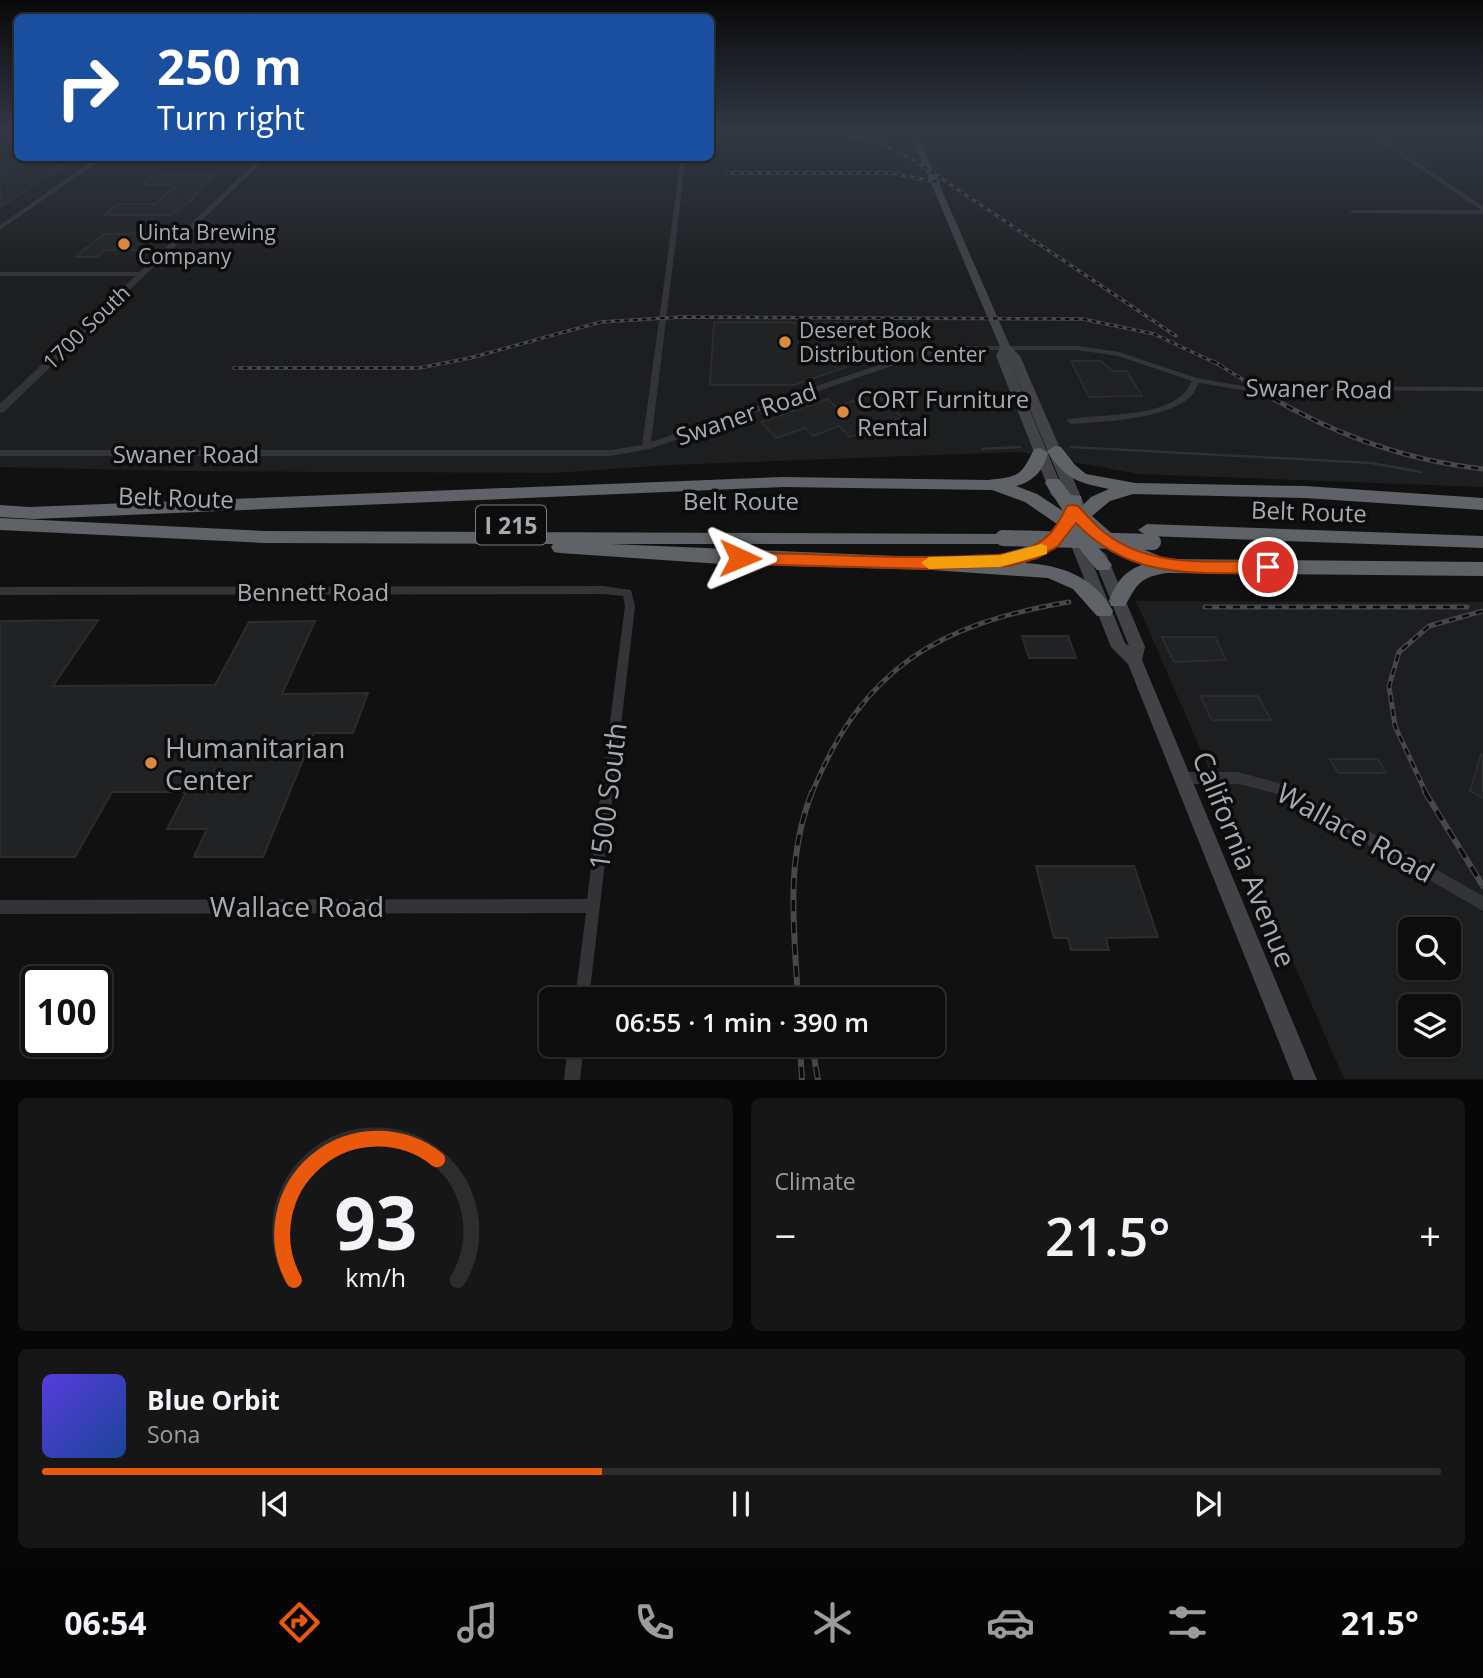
<!DOCTYPE html>
<html lang="en">
<head>
<meta charset="utf-8">
<style>
  :root { --surface:#0d0d0e; --page:#161617; --text:#f1f3f6; --muted:#9a9c9e; --line:#2d2d2e; --accent:#ea580c }
  body { margin:0; font-family:"Open Sans",sans-serif; background:var(--page); color:var(--text); height:100vh; display:flex; flex-direction:column; font-size:26px; white-space:nowrap }
  * { box-sizing:border-box; margin:0 }
  p { font-size:23px; color:var(--muted) }
  .icon { flex:none; width:38px; height:38px; fill:none; stroke:currentColor; stroke-width:2; stroke-linecap:round; stroke-linejoin:round }
  .map { position:relative; height:1080px; overflow:hidden }
  .side { display:flex; flex-direction:column; gap:18px; padding:18px; background:#070708; flex:1 }
  .side>* { flex:none }
  .banner { position:absolute; left:14px; top:14px; width:700px; height:147px; border-radius:10px; box-shadow:0 2px 5px #0004,0 0 0 2px var(--line); background:#1a4fa0; color:#fff; overflow:hidden }
  .buttons { position:absolute; left:1398px; top:917px; display:grid; gap:14px }
  .buttons a { display:grid; place-items:center; width:63px; height:63px; border-radius:10px; background:var(--surface); box-shadow:0 2px 5px #0004,0 0 0 2px var(--line); font-size:35px }
  .speed { position:absolute; left:21px; top:966px; display:flex; gap:14px; font-size:35px; font-weight:700; text-align:center }
  .speed>* { display:grid; place-content:center; width:91px; height:91px; border-radius:50%; background:var(--surface); box-shadow:0 2px 5px #0004,0 0 0 2px var(--line); line-height:1 }
  .speed .limit { border:4px solid #111; border-radius:10px; background:#fff; color:#111 }
  .pin { position:absolute; display:grid; place-items:center; width:60px; height:60px; color:#fff; margin:-30px; border:4px solid #fff; border-radius:50%; box-shadow:0 2px 7px #0007 }
  .me { position:absolute; width:77px; margin:-38px; rotate:91deg; stroke-linejoin:round; filter:drop-shadow(0 0 5px #0008) }
  .turn { display:flex; align-items:center; gap:24px; height:147px; padding:0 28px; font-size:32px }
  .turn .icon { width:91px; height:91px; stroke-width:2.5 }
  .turn b { display:block; font-size:49px; line-height:60px }
  .big { font-size:52px; font-weight:600; line-height:1.1 }
  .side .widget { flex:1; display:flex; flex-direction:column; justify-content:center; gap:10px; min-width:0; padding:0 24px; border-radius:10px; background:var(--page) }
  .side .dial { align-items:center; gap:0 }
  .dial svg { height:182px; overflow:visible; fill:none; stroke:var(--line); stroke-width:7; stroke-linecap:round; text-anchor:middle }
  .dial text { fill:var(--text); stroke:none }
  .song { display:flex; align-items:center; gap:21px }
  .cover { width:84px; height:84px; border-radius:10px; background:linear-gradient(135deg,hsl(250 70% 55%),hsl(220 70% 35%)) }
  .played { height:7px; border-radius:4px; background:linear-gradient(90deg,var(--accent) 40%,var(--line) 40%) }
  .keys { display:flex; justify-content:space-around; direction:ltr }
  .heat { display:flex; justify-content:space-between; align-items:center; font-size:38px; direction:ltr }
  .side .tiles { flex:1; display:grid; gap:18px; grid-template-columns:1fr 1fr }
  .widget:last-child { grid-column:span 2 }
  .trip { position:absolute; left:539px; top:987px; width:406px; height:70px; border-radius:10px; background:var(--surface); box-shadow:0 2px 5px #0004,0 0 0 2px var(--line); font-weight:600; line-height:70px; text-align:center }
  .menu { display:flex; height:112px; justify-content:space-around; align-items:center; background:#050506; color:var(--muted) }
  .menu .icon { width:49px; height:49px }
  .menu .on { color:var(--accent) }
  .menu b { font-size:32px; color:var(--text) }
  .map>svg:first-child { display:block }
</style>
</head>
<body>
<div class="map">
<svg width="1483" height="1080" viewBox="0 0 1483 1080">
  <rect width="100%" height="100%" fill="#111112"/>
  <g fill="#1d1e1f" fill-rule="evenodd">
    <path d="M0,131H17L18,158H710L711,131H1483V487L1138,474L1020,452L669,465L554,473L179,471L0,467Z"/>
    <path d="M1136,601L1483,602V1079H1344ZM1410,929H1449V968H1410ZM1410,1006H1449V1045H1410Z"/>
  </g>
  <g fill="none" stroke-linecap="round" stroke-linejoin="round">
    <g stroke="#293234" stroke-width="2.5">
      <path d="M1071,447L1371,463L1421,472"/>
      <path d="M982,449L1020,447"/>
    </g>
  </g>
  <g fill="#212223" stroke="#2b2c2e" stroke-width="2">
    <path d="M23,158H73L0,207V172Z"/>
    <path d="M155,174H216L187,204L171,215H104L118,204H155L178,184H143Z"/>
    <path d="M156,233L154,235H158L137,250H105L97,257H75L104,234Z"/>
    <path d="M714,322L854,323L861,360H848L849,366L794,385H710Z"/>
    <path d="M1071,361H1101L1113,371H1127L1142,396L1089,397Z"/>
    <path d="M875,393L902,417L850,437L839,426L813,436L805,428L776,438L761,422L828,399L836,407Z"/>
    <path d="M98,620L53,686L215,685L249,622L315,621L282,694L368,693L353,733H314L263,857H194L207,829H167L186,792H112L75,857H0V621Z"/>
    <path d="M1022,636H1068L1076,658H1029Z"/>
    <path d="M1162,637H1215L1226,660L1174,662Z"/>
    <path d="M1200,696H1258L1271,720H1212Z"/>
    <path d="M1481,754L1483,755V798L1470,791Z"/>
    <path d="M1330,759H1378L1386,773H1338Z"/>
    <path d="M1036,866H1134L1158,937L1106,938L1109,950H1071L1068,938H1054Z"/>
  </g>
  <g fill="none" stroke-linecap="round" stroke-linejoin="round">
    <g fill="#333437" fill-rule="evenodd">
      <path d="M1365,131H1370L1483,206V214L1351,213L1350,212L1353,210H1481Z"/>
      <path d="M97,158H103L0,230V225Z"/>
      <path d="M681,158H686L651,442L917,352L956,346H1077L1119,352L1197,378L1242,386L1483,387V391L1242,390L1199,383C1198,384 1194,392 1194,393C1173,419 1102,422 1071,424L1067,421L1068,419C1100,414 1164,418 1186,391C1187,390 1191,382 1192,381L1118,356L1077,350H956L921,356L649,449L611,456H0V450H611L642,445Z"/>
      <path d="M0,272H143L146,274L143,276H0Z"/>
      <path d="M603,586L631,590L635,606L589,999H575L586,913L0,914V900L587,899L625,606L623,596L603,594L0,595V587Z"/>
      <path d="M1182,772H1238L1289,786L1483,896V911L1282,795L1238,784H1182L1178,782L1176,778L1178,774Z"/>
      <path d="M568,1045H584L580,1080H564Z"/>
    </g>
    <path fill="#333437" fill-rule="evenodd" d="M260,158H266L4,412L0,413V404Z"/>
    <g fill="#414347" fill-rule="evenodd">
      <path d="M909,131H916L1010,346L1020,356L1088,513L1086,516L1081,518L1074,513L1007,355L1065,495L1058,500L1051,495L996,356L1000,347Z"/>
      <path d="M1072,525L1079,530L1125,643L1129,646L1092,554L1099,549L1106,554L1145,647L1142,660L1317,1080H1294L1128,664L1111,647L1065,530Z"/>
    </g>
    <g fill="#5f6367" fill-rule="evenodd">
      <path d="M1055,446L1061,447L1075,465L1086,474L1135,483L1305,486L1483,498V510L1305,498L1133,494L1110,501L1092,516L1118,539L1167,559L1483,562V576L1167,573C1140,577 1137,584 1125,606H1111L1109,601C1116,583 1124,571 1142,565L1119,555L1090,537L1112,565L1109,570H1097L1068,535L1055,549L1025,563C1061,565 1095,577 1113,611L1111,616H1097L1073,589L1048,578L932,570L721,564L560,553L554,552L551,547L553,544L264,543L0,530V518L264,531L1009,534L1012,538L1009,542L1003,544H611L990,560L993,556C1019,548 1040,548 1057,524L1025,502L992,490L783,487L34,519L0,517V505L29,507L783,477L988,480C1019,477 1021,476 1034,449L1040,448L1048,453C1043,471 1034,481 1016,486L1037,494L1063,511L1045,483L1047,479H1059L1071,495L1081,496L1082,506L1091,497L1109,489C1077,482 1066,480 1047,451Z"/>
      <path d="M1147,524L1483,536V548L1147,536L1138,530Z"/>
    </g>
    <g stroke="#46484c" stroke-width="3.5">
      <g id="rail-far2">
        <path d="M832,131L879,143L911,158L1176,336"/>
        <path d="M726,173H891L938,182"/>
        <path d="M1213,361L1253,386"/>
        <path d="M234,368H419L470,358L601,322L681,317L1083,319L1154,334L1222,366"/>
      </g>
    </g>
    <g stroke="#46484c" stroke-width="5">
      <g id="rail-far1">
        <path d="M1250,385C1324,430 1396,459 1483,469"/>
        <path d="M1205,607H1467"/>
        <path d="M812,793C863,667 939,624 1069,602"/>
        <path d="M1426,793L1395,726L1389,686L1399,652L1429,626L1483,611"/>
      </g>
    </g>
    <g stroke="#46484c" stroke-width="6">
      <g id="rail">
        <path d="M1425,792L1483,886"/>
        <path d="M798,999C794,927 785,861 812,792"/>
        <path d="M800,1045L802,1080"/>
        <path d="M812,1045L818,1080"/>
      </g>
    </g>
    <use href="#rail-far2" stroke="#0c0c0d" stroke-width="2" stroke-dasharray="4.5" stroke-linecap="butt"/>
    <use href="#rail-far1" stroke="#0c0c0d" stroke-width="2.5" stroke-dasharray="7" stroke-linecap="butt"/>
    <use href="#rail" stroke="#0c0c0d" stroke-width="3.5" stroke-dasharray="11" stroke-linecap="butt"/>
    <path stroke="#5f6367" stroke-width="16" d="M1003,538L1153,542"/>
  </g>
  <linearGradient id="sky" x2="0" y2="1"><stop stop-color="#09090a"/><stop offset="0.46" stop-color="#323844"/><stop offset="1" stop-color="#323844" stop-opacity="0"/></linearGradient>
  <rect width="1483" height="282" fill="url(#sky)"/>
  <path fill="#ea580c" stroke="#983908" stroke-width="2" d="M1073,505L1078,506C1087,515 1095,526 1105,533C1151,569 1213,561 1268,561L1276,567L1268,573C1195,573 1130,580 1076,523L1058,546L1037,558L1009,566L932,569L740,564L732,558L740,552C817,554 894,559 971,556C990,555 1012,556 1029,548C1051,538 1057,526 1067,506Z"/>
  <path fill="#f59e0b" d="M1041,544L1047,546V554L1000,567L929,569L921,563L929,557L1000,555Z"/>
  <g fill="#dc8940" stroke="#0c0c0d" stroke-width="2.5">
    <circle cx="124" cy="244" r="7"/>
    <circle cx="785" cy="342" r="7"/>
    <circle cx="843" cy="412" r="7"/>
    <circle cx="151" cy="763" r="7"/>
  </g>
  <g text-anchor="middle" dominant-baseline="central" stroke-width="7" stroke-linejoin="round" paint-order="stroke">
    <g font-size="21" fill="#a4abb1" stroke="#0c0c0d" text-anchor="start">
      <text x="138" y="232">Uinta Brewing<tspan x="138" dy="24">Company</tspan></text>
      <text x="799" y="330">Deseret Book<tspan x="799" dy="24">Distribution Center</tspan></text>
    </g>
    <g font-size="21" fill="#a4abb1" stroke="#0c0c0d">
      <text transform="translate(86 327) rotate(-44)">1700 South</text>
    </g>
    <rect fill="#0c0c0d" stroke="#767b80" stroke-width="2" x="476" y="505.5" width="70" height="39" rx="5"/>
    <g font-size="23" font-weight="bold" fill="#a4abb1">
      <text x="511" y="525">I 215</text>
    </g>
    <g font-size="24" fill="#a4abb1" stroke="#0c0c0d">
      <text transform="translate(1319 388) rotate(1)">Swaner Road</text>
      <text transform="translate(746 413) rotate(-19)">Swaner Road</text>
      <text x="186" y="453">Swaner Road</text>
      <text transform="translate(176 497) rotate(2)">Belt Route</text>
      <text x="741" y="500">Belt Route</text>
      <text transform="translate(1309 511) rotate(2)">Belt Route</text>
      <text x="313" y="591">Bennett Road</text>
    </g>
    <g font-size="24" fill="#a4abb1" stroke="#0c0c0d" text-anchor="start">
      <text x="857" y="398">CORT Furniture<tspan x="857" dy="28">Rental</tspan></text>
    </g>
    <g font-size="28" fill="#a4abb1" stroke="#0c0c0d" text-anchor="start">
      <text x="165" y="747">Humanitarian<tspan x="165" dy="32">Center</tspan></text>
    </g>
    <g font-size="28" fill="#a4abb1" stroke="#0c0c0d">
      <text transform="translate(607 796) rotate(-83)">1500 South</text>
      <text transform="translate(1356 832) rotate(29)">Wallace Road</text>
      <text transform="translate(1245 859) rotate(68)">California Avenue</text>
      <text x="297" y="906">Wallace Road</text>
    </g>
  </g>
</svg>
<div class="buttons">
<a><svg class="icon" aria-label="search" viewBox="0 0 24 24"><circle cx="10" cy="10" r="6"/><path d="M15 15l6 6"/></svg></a>
<a><svg class="icon" aria-label="layers" viewBox="0 0 24 24"><path d="M12 4l9 5-9 5-9-5zM3 14l9 5 9-5"/></svg></a>
</div>
<div class="speed"><div class="limit">100</div></div>
<div class="pin" style="left:1268px;top:567px;background:#d93025"><svg class="icon" aria-label="arrive" viewBox="0 0 24 24"><path d="M6 21V4h12l-3 4 3 4H6"/></svg></div>
<svg class="me" style="left:740px;top:558px" viewBox="-20 -20 40 40"><path d="M0-17L14 15 0 8-14 15z" fill="#ea580c" stroke="#fff" stroke-width="4"/></svg>
<div class="trip">06:55 · 1 min · 390 m</div>
<div class="banner">
<div class="turn"><svg class="icon" aria-label="right" viewBox="0 0 24 24"><path d="M7 20v-9h11M14 6l5 5-5 5"/></svg><div><b>250 m</b>Turn right</div></div>
</div>
</div>
<section class="side">
<div class="tiles">
<div class="widget dial"><svg viewBox="0 0 100 80">
<path d="M14 69A42 42 0 1 1 86 69"/>
<path d="M14 69A42 42 0 0 1 77 16" stroke="#ea580c"/>
<text x="50" y="56" font-size="32" font-weight="700">93</text>
<text x="50" y="72" font-size="11">km/h</text>
</svg></div>
<div class="widget"><p>Climate</p>
<div class="heat"><a>−</a><b class="big">21.5°</b><a>+</a></div>
</div>
<div class="widget">
<div class="song"><i class="cover"></i><div><b>Blue Orbit</b><p>Sona</p></div></div>
<div class="played"></div>
<div class="keys"><svg class="icon" aria-label="previous" viewBox="0 0 24 24"><path d="M18 5L8 12l10 7zM5 5v14"/></svg><svg class="icon" aria-label="pause" viewBox="0 0 24 24"><path d="M8 5v14M16 5v14"/></svg><svg class="icon" aria-label="next" viewBox="0 0 24 24"><path d="M6 5l10 7-10 7zM19 5v14"/></svg></div>
</div>
</div>
</section>
<nav class="menu">
<b>06:54</b>
<svg class="icon on" aria-label="directions" viewBox="0 0 24 24"><path d="M12 3l9 9-9 9-9-9zM9 14v-3h6M13 9l2 2-2 2"/></svg>
<svg class="icon" aria-label="music" viewBox="0 0 24 24"><path d="M9 18V5l10-2v13"/><circle cx="6" cy="18" r="3"/><circle cx="16" cy="16" r="3"/></svg>
<svg class="icon" aria-label="phone" viewBox="0 0 24 24"><path d="M5 4h4l2 5-3 2q2 4 5 5l2-3 5 2v4C11 20 4 13 5 4z"/></svg>
<svg class="icon" aria-label="climate" viewBox="0 0 24 24"><path d="M12 3v18M4 7l16 10M4 17L20 7"/></svg>
<svg class="icon" aria-label="car" viewBox="0 0 24 24"><path d="M5 17H2v-5l4-1 3-4h7l3 4 3 1v5h-3M9 17h6M6 11h13"/><circle cx="7" cy="17" r="2"/><circle cx="17" cy="17" r="2"/></svg>
<svg class="icon" aria-label="filters" viewBox="0 0 24 24"><path d="M4 7h16M4 17h16"/><circle cx="9" cy="7" r="2"/><circle cx="15" cy="17" r="2"/></svg>
<b>21.5°</b>
</nav>
</body>
</html>
